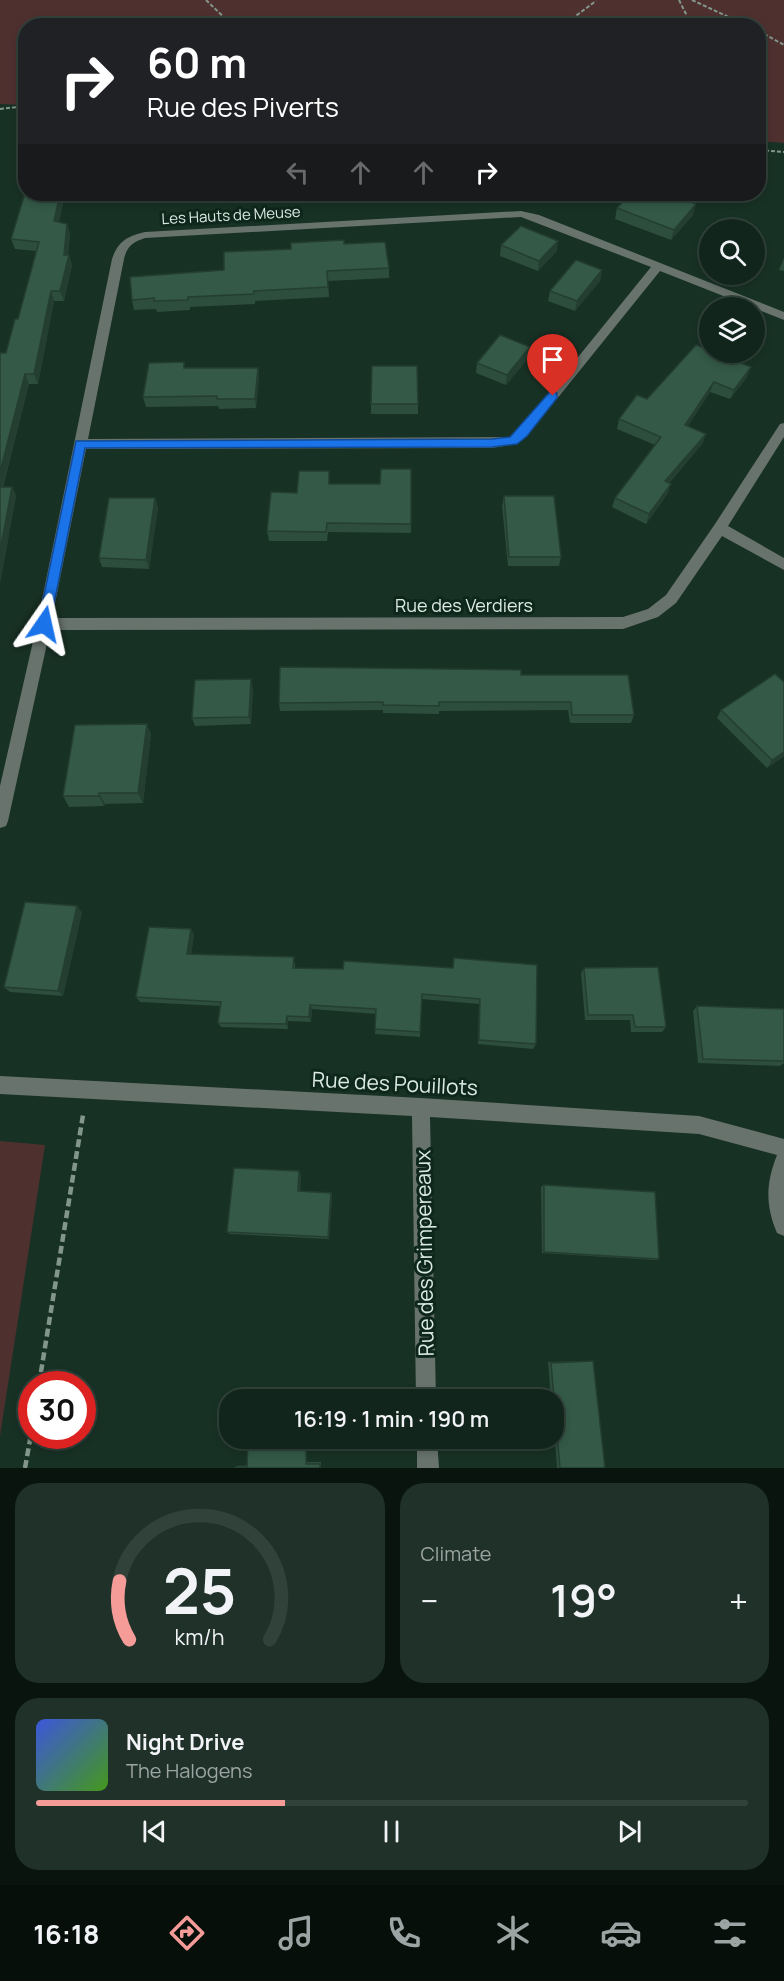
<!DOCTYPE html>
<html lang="en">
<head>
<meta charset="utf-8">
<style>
  :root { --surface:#12251c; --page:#1f3129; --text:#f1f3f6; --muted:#9ca5a3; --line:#31423b; --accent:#f59b98 }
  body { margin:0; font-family:Manrope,sans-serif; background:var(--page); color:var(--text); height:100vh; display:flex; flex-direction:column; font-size:22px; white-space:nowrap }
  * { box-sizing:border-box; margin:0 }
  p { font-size:20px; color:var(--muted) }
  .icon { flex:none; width:33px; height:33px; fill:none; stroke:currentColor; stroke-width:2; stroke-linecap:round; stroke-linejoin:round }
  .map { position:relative; height:1468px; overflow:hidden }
  .details { display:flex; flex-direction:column; gap:15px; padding:15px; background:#0a140f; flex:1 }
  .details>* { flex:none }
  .top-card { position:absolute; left:18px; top:18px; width:748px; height:183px; border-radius:24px; box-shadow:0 3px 9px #0003,0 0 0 2px var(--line); background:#202124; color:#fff; overflow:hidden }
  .controls { position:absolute; left:699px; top:219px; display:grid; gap:12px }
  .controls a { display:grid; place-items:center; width:66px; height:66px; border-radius:50%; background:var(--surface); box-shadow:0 3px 9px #0003,0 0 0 2px var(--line); font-size:30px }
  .speed { position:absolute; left:18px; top:1371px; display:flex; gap:12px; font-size:30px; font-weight:700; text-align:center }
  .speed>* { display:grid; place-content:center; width:78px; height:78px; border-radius:50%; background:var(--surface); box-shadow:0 3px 9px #0003,0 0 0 2px var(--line); line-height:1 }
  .speed .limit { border:9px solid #d22; background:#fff; color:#111 }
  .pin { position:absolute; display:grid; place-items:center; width:51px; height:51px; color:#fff; margin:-62px -26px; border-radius:50% 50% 50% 0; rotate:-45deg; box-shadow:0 0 6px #0007 }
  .pin .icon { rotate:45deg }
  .me { position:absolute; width:66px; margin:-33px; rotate:11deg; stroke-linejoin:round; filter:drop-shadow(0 0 4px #0008) }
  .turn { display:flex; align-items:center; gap:21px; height:126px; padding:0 30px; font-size:27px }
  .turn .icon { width:78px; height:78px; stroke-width:2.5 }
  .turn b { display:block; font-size:42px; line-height:51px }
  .lanes { display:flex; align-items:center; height:57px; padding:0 30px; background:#0003; justify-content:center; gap:30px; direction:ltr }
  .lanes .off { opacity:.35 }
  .big { font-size:45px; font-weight:600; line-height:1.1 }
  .details .widget { flex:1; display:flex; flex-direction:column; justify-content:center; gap:9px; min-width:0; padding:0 21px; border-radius:24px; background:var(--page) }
  .details .dial { align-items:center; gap:0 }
  .dial svg { height:156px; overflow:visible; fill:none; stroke:var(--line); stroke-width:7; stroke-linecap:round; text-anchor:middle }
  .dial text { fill:var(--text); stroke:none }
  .song { display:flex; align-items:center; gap:18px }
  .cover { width:72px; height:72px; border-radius:9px; background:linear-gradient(135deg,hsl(230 70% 55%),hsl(100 70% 35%)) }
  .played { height:6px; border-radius:3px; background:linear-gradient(90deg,var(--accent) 35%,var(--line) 35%) }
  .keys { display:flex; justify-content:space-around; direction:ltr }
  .heat { display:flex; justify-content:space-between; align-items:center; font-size:33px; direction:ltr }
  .details .tiles { flex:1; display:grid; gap:15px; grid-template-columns:1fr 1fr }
  .widget:last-child { grid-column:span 2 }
  .trip { position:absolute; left:219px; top:1389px; width:345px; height:60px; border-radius:24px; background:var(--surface); box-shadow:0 3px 9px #0003,0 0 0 2px var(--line); font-weight:600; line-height:60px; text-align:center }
  .tabs { display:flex; height:96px; justify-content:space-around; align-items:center; background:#070f0b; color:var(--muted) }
  .tabs .icon { width:42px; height:42px }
  .tabs .current { color:var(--accent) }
  .tabs b { font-size:27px; color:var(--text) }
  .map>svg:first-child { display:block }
</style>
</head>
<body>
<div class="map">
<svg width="784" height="1468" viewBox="0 0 784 1468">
  <rect width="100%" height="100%" fill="#183125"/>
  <g fill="#4e302f">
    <path d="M0,0H784V143L759,141V26H26L25,105L0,104Z"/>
    <path d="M0,1141L45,1145L0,1436Z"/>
  </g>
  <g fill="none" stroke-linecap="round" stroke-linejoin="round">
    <g stroke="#83968c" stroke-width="2" stroke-dasharray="4 2" stroke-linecap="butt">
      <path d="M206,0L233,26"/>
      <path d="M679,0L692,26"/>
      <path d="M692,0L748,26"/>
      <path d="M562,26L596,1"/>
      <path d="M759,31L784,45"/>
      <path d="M0,109L26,106"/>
      <path d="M759,150L784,152"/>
    </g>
    <g stroke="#83968c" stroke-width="4.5" stroke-dasharray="8 4" stroke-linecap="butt">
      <path d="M39,1384L83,1115"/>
      <path d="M25,1468L32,1429"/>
    </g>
    <g fill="#68736d" fill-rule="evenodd">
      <path d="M521,211L539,215L784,312V320L660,271L527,436L517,444L492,448L86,449L52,618L623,617L648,609L666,595L715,524L780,424L784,423V437L728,526L784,558V570L722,536L676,603L658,617L623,629L50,630L8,821L6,826L0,828V786L37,624L112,259C118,241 128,236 145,232ZM521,217L651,267L519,430L510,437L88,439L124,259C127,246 133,242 145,238Z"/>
      <path d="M0,1076L421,1098L699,1116L784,1139V1236L777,1233C765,1205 766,1183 777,1155L699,1134L430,1117L436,1400H416L412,1116L0,1094Z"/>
      <path d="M417,1438H437L439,1468H417Z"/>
    </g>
  </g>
  <g fill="#2d4d3d">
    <path d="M26,194H65L59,222L67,224L70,234L68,255H69L72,265L64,301H54L38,384H29L3,487H12L16,496L0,583V353H6L18,319L36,251L15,249L11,239Z"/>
    <path d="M173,194H223V198L174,200Z"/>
    <path d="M278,194H304V195L278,196Z"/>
    <path d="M617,208L693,215L671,240L615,219Z"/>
    <path d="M344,244L389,268V278L328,281L329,297L255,301V304L190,307V310L157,312L156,309L134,310L132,300L291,249Z"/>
    <path d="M501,245L557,251L538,271L500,256Z"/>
    <path d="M784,258V271L779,270Z"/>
    <path d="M602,270L600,281L575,311L548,301L550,291Z"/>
    <path d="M696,345L747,377L730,399L710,392L688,426L706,434L702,444L669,483L668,493L646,524L612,507L615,498L655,445L617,429L619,419L647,399Z"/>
    <path d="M530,347L529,357L506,385L476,373L477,363Z"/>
    <path d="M186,368H258L259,378L256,408L219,409L218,406L146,407L143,397Z"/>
    <rect x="371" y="404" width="47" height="10"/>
    <path d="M411,469V533L328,532L327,541H269L267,531L297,493L330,484H380Z"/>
    <path d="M504,496L561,557L559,566H508L502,506Z"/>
    <path d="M155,498L158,508L149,569L102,567L99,558Z"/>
    <path d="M521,675L634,715L631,723H570L568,710L439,711V714L383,713V710L280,711L279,703Z"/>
    <path d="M784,682V756L767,768L717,718L721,710Z"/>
    <path d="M253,688L251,724L195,726L192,718Z"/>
    <path d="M147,724L151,735L143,803L105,804L104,806L69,807L63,796Z"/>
    <path d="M82,912L63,996L10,992L4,987Z"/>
    <path d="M191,929L194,935L191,954L295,963V968L343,969L453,968L454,958L536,1044L533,1049L478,1044L479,1004L422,999L420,1037L375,1034L376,1014L312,1009L311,1022L288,1021V1029L221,1027L218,1023L220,1006L140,1002L136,997Z"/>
    <path d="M584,968L666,1027L662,1032H631L630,1020H585L581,973Z"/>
    <path d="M697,1006L784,1009V1063L780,1066L698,1063L693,1011Z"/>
    <path d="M301,1174L300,1191L331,1193L332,1195L329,1239L230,1234L227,1232Z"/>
    <path d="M544,1185L659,1259L655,1260L542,1253L541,1187Z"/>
    <path d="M590,1361H593L605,1468H557L554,1428V1400H551L548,1362Z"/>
    <path d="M307,1462H321V1468H234L237,1466Z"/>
  </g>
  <g fill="#243e32">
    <path d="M60,194H65L57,231L54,221Z"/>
    <path d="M696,204L693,215L671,240L674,230Z"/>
    <path d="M67,224L70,234L67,265L69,255L72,265L64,301L60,291Z"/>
    <path d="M558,241L557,251L538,271L539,261Z"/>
    <path d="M602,270L600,281L575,311L577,301Z"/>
    <path d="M51,291L54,301L38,384L34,374Z"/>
    <path d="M530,347L529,357L506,385L507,375Z"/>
    <path d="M751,367L747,377L730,399L734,390Z"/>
    <path d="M258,368L259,378L256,408L255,399Z"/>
    <path d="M25,374L29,384L0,496V472Z"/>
    <path d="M714,382L710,392L682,435L685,425Z"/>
    <path d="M706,434L702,444L662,490L665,481Z"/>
    <path d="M671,484L668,493L646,524L649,514Z"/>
    <path d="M12,487L16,496L0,583V551Z"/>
    <path d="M155,498L158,508L149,569L146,560Z"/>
    <path d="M251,679L253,688L251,724L249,717Z"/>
    <path d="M147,724L151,735L143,803L138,793Z"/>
    <path d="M784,752V756L767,768L772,760Z"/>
    <path d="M99,793L105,804L104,806L99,796Z"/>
    <path d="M77,906L82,912L63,996L58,991Z"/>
    <path d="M191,929L194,935L190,960L187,954Z"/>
    <path d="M310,1005L312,1009L311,1022L309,1017Z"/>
    <path d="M287,1016L288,1021V1029L286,1024Z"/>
    <path d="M299,1171L301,1174L299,1193L298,1191Z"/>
    <path d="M331,1193L332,1195L329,1239L328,1237Z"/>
    <path d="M306,1438H307V1462L306,1464Z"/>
  </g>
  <g fill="#345947" stroke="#243e32" stroke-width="1.5">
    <path d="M26,190V194H60L54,221L67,224L64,255H69L60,291H51L34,374H25L0,472V353H6L15,319H18L39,242L11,239Z"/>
    <path d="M630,194H648L663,199L667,194L696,204L674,230L617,208Z"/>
    <path d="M521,226L558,241L539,261L501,245Z"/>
    <path d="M344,240V244L385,242L389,268L327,271L328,287L254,291L253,294L188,297V300L154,301V298L132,300L130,277L224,270V252L291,249V243Z"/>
    <path d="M576,260L602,270L577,301L550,291Z"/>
    <path d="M500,335L530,347L507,375L477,363Z"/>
    <path d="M696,345L710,350V352H715L751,367L734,390L714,382L685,425L706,434L665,481L671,484L649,514L615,498L661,437L619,419L637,395L647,399Z"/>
    <path d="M184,362V368H258L255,399H217V396L143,397L149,363Z"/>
    <path d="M372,366H417L418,404H371Z"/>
    <path d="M381,469H411V524L327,523L326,532L267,531L271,492L297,493L299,471H329V484H380Z"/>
    <path d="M0,487H12L0,551Z"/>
    <path d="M504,496H554L561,557H509Z"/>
    <path d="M109,498H155L146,560L99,558Z"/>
    <path d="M280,667L521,670V675H628L634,715H572L571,702H439V706L383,705V702L279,703Z"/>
    <path d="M775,674L784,682V752L772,760L721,710Z"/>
    <path d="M251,679L249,717L192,718L195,680Z"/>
    <path d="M147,724L138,793H99V796H63L75,725Z"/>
    <path d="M25,902L77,906L58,991L4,987Z"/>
    <path d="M149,927L191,929L187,954L294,957L293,968L343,969L344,961L453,968L454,958L537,965L536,1044L479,1040L480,999L422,994L420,1032L375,1029L376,1009L310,1005L309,1017L287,1016L286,1024L218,1023L221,1002L136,997Z"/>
    <path d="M658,967L666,1027H635L633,1015H588L584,968Z"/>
    <path d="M697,1006L784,1009V1061L703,1059Z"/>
    <path d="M234,1168L299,1171L298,1191L331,1193L328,1237L227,1232Z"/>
    <path d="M544,1185L655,1192L659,1259L544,1252Z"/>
    <path d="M593,1361L605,1468H560L551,1363Z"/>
    <path d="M248,1438H306V1464H320V1468H234L247,1467Z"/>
  </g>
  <path fill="#1a73e8" stroke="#114b97" stroke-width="1.5" d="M553,392L557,393V398L527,436L517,444L492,447L85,448L50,624L44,629L38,624L76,441L492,439L510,437L549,393Z"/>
  <g text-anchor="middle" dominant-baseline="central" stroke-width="6" stroke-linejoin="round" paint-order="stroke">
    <g font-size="15" fill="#dbeae2" stroke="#0e271c">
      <text transform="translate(231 215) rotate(-3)">Les Hauts de Meuse</text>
    </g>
    <g font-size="18" fill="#dbeae2" stroke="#0e271c">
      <text x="464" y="605">Rue des Verdiers</text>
    </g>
    <g font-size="21" fill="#dbeae2" stroke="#0e271c">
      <text transform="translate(395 1083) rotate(3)">Rue des Pouillots</text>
      <text transform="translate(424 1253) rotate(-91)">Rue des Grimpereaux</text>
    </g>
  </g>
</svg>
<div class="controls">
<a><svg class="icon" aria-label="search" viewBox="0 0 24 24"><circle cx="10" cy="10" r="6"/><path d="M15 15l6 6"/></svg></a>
<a><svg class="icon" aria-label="layers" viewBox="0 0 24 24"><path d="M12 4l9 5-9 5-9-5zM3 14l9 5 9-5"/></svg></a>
</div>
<div class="speed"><div class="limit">30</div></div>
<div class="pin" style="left:553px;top:396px;background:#d93025"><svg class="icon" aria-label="arrive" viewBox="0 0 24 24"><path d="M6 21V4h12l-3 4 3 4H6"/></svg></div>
<svg class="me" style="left:44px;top:624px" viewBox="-20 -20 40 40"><path d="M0-17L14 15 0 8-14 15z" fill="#1a73e8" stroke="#fff" stroke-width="4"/></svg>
<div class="trip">16:19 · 1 min · 190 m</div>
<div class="top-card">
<div class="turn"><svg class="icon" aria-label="right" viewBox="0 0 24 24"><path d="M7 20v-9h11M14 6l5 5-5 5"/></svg><div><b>60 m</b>Rue des Piverts</div></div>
<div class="lanes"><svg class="icon off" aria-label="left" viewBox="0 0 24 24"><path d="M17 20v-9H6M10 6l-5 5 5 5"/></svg><svg class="icon off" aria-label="ahead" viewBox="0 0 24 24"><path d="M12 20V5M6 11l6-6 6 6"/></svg><svg class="icon off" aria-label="ahead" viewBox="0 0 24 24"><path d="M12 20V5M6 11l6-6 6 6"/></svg><svg class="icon" aria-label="right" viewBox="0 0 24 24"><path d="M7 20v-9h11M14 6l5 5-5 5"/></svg></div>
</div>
</div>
<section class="details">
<div class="tiles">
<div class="widget dial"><svg viewBox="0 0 100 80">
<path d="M14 69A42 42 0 1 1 86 69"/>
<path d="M14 69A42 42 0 0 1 9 39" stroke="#f59b98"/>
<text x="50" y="56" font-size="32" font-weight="700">25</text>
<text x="50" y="72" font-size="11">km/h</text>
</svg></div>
<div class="widget"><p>Climate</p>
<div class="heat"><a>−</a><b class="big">19°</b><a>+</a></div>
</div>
<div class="widget">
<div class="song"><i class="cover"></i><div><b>Night Drive</b><p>The Halogens</p></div></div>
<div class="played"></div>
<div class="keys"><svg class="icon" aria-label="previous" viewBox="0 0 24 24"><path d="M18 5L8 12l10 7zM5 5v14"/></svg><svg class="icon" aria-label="pause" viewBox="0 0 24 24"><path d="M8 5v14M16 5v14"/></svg><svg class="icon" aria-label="next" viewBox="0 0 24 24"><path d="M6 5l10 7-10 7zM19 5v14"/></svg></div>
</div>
</div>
</section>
<nav class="tabs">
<b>16:18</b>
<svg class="icon current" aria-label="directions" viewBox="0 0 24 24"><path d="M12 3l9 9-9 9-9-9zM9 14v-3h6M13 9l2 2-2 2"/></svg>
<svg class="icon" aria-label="music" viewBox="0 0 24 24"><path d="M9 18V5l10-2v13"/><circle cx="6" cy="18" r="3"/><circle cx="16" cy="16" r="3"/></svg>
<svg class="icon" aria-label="phone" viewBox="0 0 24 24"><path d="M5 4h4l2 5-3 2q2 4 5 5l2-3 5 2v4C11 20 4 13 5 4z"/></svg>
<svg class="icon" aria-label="climate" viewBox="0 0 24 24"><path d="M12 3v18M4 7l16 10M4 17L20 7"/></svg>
<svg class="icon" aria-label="car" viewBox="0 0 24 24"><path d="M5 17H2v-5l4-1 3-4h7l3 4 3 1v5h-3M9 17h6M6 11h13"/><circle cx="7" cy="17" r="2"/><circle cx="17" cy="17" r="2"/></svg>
<svg class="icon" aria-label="filters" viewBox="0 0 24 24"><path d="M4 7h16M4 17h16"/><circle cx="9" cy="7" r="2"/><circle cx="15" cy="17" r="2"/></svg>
</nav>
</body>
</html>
